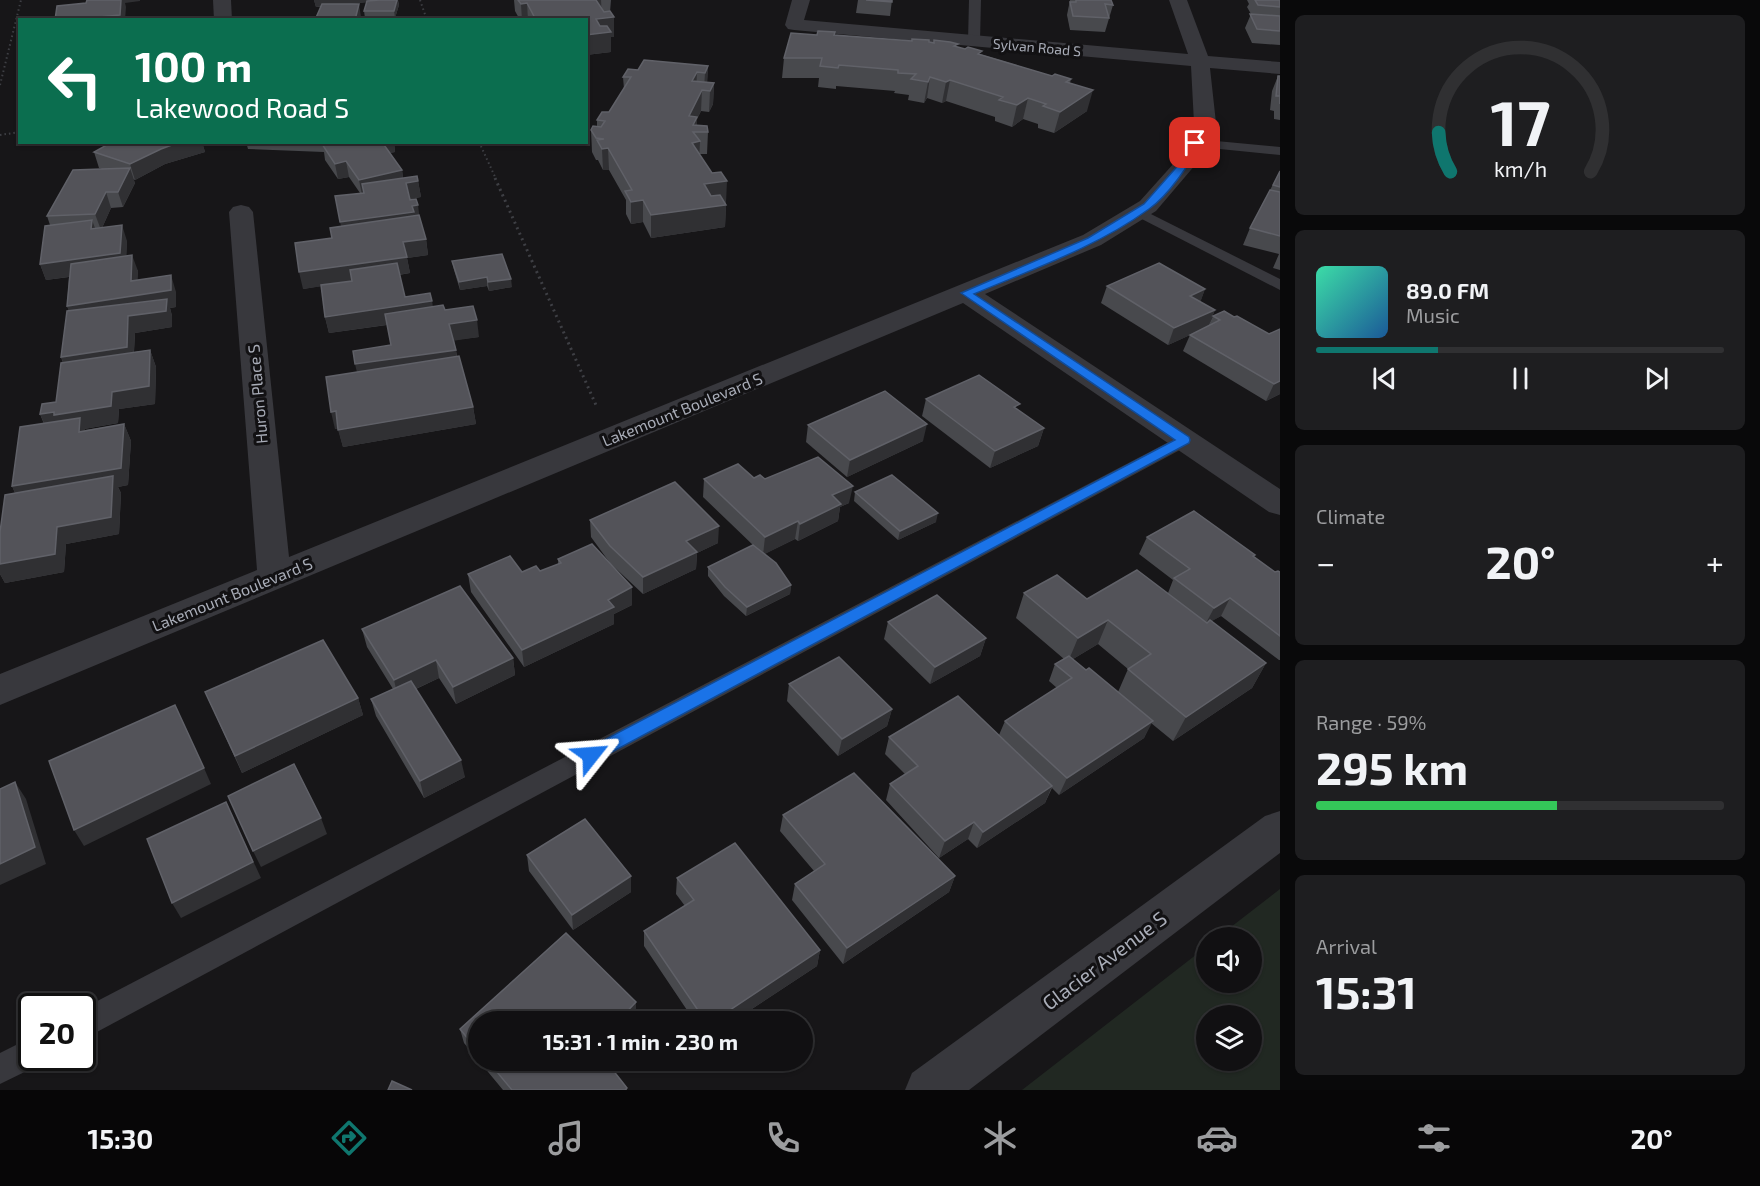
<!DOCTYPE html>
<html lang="en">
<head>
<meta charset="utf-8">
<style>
  :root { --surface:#111012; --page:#1e1e20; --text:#f1f3f6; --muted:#9c9d9f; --line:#303032; --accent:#0f766e }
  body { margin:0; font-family:"Exo 2",sans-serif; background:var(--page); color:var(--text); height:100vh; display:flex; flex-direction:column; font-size:22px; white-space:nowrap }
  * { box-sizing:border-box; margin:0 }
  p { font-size:20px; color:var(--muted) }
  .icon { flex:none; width:33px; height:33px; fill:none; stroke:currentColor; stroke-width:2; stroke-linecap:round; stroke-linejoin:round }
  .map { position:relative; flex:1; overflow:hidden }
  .drawer { display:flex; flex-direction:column; gap:15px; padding:15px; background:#09090a; width:480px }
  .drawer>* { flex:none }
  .banner { position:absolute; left:18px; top:18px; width:570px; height:126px; border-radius:0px; box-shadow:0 2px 4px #0004,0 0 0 2px var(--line); background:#0b6e4f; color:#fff; overflow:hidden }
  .controls { position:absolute; left:1196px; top:927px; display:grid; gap:12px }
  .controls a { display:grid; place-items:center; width:66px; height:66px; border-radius:50%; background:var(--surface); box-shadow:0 2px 4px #0004,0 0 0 2px var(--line); font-size:30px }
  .speed { position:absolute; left:18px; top:993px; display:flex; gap:12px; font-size:30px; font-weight:700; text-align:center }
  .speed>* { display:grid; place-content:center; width:78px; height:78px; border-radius:50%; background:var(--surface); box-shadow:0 2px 4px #0004,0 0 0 2px var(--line); line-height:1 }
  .speed .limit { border:3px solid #111; border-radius:9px; background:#fff; color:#111 }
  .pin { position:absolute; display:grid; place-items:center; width:51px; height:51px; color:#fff; margin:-26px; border-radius:12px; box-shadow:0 3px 9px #0006 }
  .me { position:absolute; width:66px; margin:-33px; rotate:62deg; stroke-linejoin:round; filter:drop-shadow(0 0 4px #0008) }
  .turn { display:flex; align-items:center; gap:21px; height:126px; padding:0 18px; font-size:27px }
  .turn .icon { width:78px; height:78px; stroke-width:2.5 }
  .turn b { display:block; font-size:42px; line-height:51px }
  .big { font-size:45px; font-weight:700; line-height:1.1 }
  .drawer .card { flex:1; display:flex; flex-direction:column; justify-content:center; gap:9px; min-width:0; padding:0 21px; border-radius:9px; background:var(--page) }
  .drawer .dial { align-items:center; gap:0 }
  .dial svg { height:156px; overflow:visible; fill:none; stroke:var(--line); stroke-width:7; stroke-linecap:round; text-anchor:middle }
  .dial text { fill:var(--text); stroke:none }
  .song { display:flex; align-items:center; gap:18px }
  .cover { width:72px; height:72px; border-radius:9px; background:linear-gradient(135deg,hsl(160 70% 55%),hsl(210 70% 35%)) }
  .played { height:6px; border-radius:3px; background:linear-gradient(90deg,var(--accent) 30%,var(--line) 30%) }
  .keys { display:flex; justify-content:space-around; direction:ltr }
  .heat { display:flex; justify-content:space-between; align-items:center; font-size:33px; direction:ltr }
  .charge { height:9px; border-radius:4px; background:linear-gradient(90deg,#34c759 59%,var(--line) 0) }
  .trip { position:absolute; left:468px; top:1011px; width:345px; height:60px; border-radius:30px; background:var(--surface); box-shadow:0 2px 4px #0004,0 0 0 2px var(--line); font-weight:700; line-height:60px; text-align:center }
  .menu { display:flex; height:96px; justify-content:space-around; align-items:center; background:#070607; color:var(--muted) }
  .menu .icon { width:42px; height:42px }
  .menu .current { color:var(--accent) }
  .menu b { font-size:27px; color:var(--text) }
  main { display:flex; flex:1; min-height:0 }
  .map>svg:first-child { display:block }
</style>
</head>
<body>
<main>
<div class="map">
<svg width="1280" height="1090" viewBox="0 0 1280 1090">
  <rect width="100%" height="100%" fill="#171618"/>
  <path fill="#212822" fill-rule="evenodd" d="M1280,889V1090H1022L1206,947V982H1251V938L1218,937ZM1206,1016H1251V1060H1206Z"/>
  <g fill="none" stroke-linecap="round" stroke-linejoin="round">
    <g stroke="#3e3f44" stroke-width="2" stroke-dasharray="1.5 3" stroke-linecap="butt">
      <path d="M420,0L427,20"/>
      <path d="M0,85L21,0"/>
      <path d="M0,135L20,132"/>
      <path d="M479,142L496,179"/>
    </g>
    <path stroke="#3e3f44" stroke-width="3" stroke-dasharray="2 4" stroke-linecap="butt" d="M495,178L596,405"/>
    <g fill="#38383d" fill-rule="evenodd">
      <path d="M969,0H981L980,41L974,45L968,41Z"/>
      <path d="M1195,139L1280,147V155L1190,146L1188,143L1190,140Z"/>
      <path d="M1139,208L1280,279V290L1134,215L1132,212Z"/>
      <path d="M1184,434L1191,436L1194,440L1191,444L82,1040V1009Z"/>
      <path d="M32,1037V1058H45L43,1063L0,1084V1053Z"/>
    </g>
    <g fill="#38383d" fill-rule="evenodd">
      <path d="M213,0H231L232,20H214Z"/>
      <path d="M792,0H810L804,20L1188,54L1169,0H1187L1208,56L1280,62V74L1210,68L1216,123L1196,164L1156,211L1101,245L985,294L1280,489V515L1269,512L963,303L0,705V674L257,570L229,212L233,207L241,205L249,207L253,212L289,557L1083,235L1140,201L1175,162L1194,123L1191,66L794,30L788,29L785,25Z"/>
      <path d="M1280,811V853L969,1090H905L912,1073L1265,816Z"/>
    </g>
  </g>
  <g fill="#48494d" fill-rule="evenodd">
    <path d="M314,0H369V1L398,0L399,5L395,18H365L364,11L367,2L349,4L361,17L321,7H316Z"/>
    <path d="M514,0H611L610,12L614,17V37H611V52L586,55V20H520L515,11Z"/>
    <path d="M858,0H892L890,16L856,13Z"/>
    <path d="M1070,0H1111L1113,5L1105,32L1070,30L1067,15Z"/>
    <path d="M1247,0H1280V45L1252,43L1245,28L1251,14L1247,7L1249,4Z"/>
    <path d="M835,35L929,42L957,47L1052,76L1071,79L1070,83L1087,111L1054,133L1038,128V124L1023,119L1012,127L995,121V117L946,101L942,103L927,98L924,103L908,100L909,95L894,93L895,91L836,86V89L818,87L819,78H782L784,58Z"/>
    <path d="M708,66L707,82L714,83L713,104L709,112L701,111L697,119V125L708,132L707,154H699L726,203L725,227L651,238L643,222L631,224L626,214V200L609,170H603L598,160H596L592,152L591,130L597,126V120L609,112L624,89L623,77L638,70Z"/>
    <path d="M1278,76H1280V120L1274,119V111L1270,110L1272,91Z"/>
    <path d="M112,142H202L205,152L165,164L135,180L133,179L135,183L123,207L111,208L102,228L127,241L126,256L138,271L137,280L176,292V307L170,308L172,316V327L135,333L134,352L150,350L156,367L155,404L119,409L118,423L84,429L85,430L124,424L131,441L128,485L118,487L121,493L119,534L66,544L64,572L5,583L0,574V532L15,493L12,486L44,424L40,414L56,402L63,363L61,357L69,311L67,306L69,277L46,280L40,264L50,225L47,216L102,169L99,168L94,152Z"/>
    <path d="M246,142H394L395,152L389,153L402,170L403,178L418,181L421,197L410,199L419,215L426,239L428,255L407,258L410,273L399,275L405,297L433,307L445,310L479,337L454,340L457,356L473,407L476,424L343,447L338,428L335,429L357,372L391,345L387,325L329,333L325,317L321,286L303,289L332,238L341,227L360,193L349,177L338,179L325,160L324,152L248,149Z"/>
    <path d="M1280,171V270L1273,268L1279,254L1243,245L1250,228Z"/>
    <path d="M452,261L512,287L489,291L487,286L460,290L454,270Z"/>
    <path d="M1107,286L1205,289L1200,302L1215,310L1208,326L1213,316L1234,317L1269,334L1280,329V394L1266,401L1183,351L1190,335L1168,345L1101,303Z"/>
    <path d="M926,399L1018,410L1044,428L1038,446L990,468L922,416Z"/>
    <path d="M808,425L923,441L847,477L806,442Z"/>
    <path d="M754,478L765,479L849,503L840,507L838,521L798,541L795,539L764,554L791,585L790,594L746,616L724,596L708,576V567L754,546L703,497L704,479Z"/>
    <path d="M855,492L936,522L898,540L854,501Z"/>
    <path d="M590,520L718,543L697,553L696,569L643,594L610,563L591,537Z"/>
    <path d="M1147,537L1254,557L1275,572H1280V660H1279L1221,616L1211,621L1266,663L1252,688L1173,741L1151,723L1144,738L1059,795L1052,788L1045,803L977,848L968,839L939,858L886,800L890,784L905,774L885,754L889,737L999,735L1005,721L1057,688L1049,681L1055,664L1064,659L1016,618L1024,593L1087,599L1168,593L1173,580L1139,554ZM1098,644L1128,669L1118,692L1086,670L1073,659Z"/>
    <path d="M558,559L632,587V605L614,614V624L524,667L471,592L468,574L540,571L558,564Z"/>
    <path d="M888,622L986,638L980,656L930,684L884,639Z"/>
    <path d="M362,629L513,658L515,675L456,704L439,678L416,689L465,777L424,798L376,716L371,699L393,689L367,647Z"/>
    <path d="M789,684L892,709L887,726L838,756L787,701Z"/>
    <path d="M205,692L358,698L363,715L242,773Z"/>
    <path d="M783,815L955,876L949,892L843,964L792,900L795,884L814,871L780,831Z"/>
    <path d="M527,855L631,892L573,930L529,871Z"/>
    <path d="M677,878L820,950L817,966L732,1022H695L644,946V931L685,906L676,894Z"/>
    <path d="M566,933L636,1002V1017L631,1022H478V1060H605L627,1088V1090H503L464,1043L460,1029Z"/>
  </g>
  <g fill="#303033">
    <path d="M88,0H140V1L125,3L126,7L125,20H67L120,15Z"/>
    <path d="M314,0H369V2L316,7Z"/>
    <path d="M397,0L399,5L395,18L394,11Z"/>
    <path d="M595,0H601L602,18Z"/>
    <path d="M527,3L528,20H522L521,4Z"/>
    <path d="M359,4L361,17V20H355Z"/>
    <path d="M614,17V37H611V52L586,55V35L596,19Z"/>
    <path d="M708,66L707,87L704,90L705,73Z"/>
    <path d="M697,72L696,93L692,81Z"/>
    <path d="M930,77L927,98L924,103L928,82Z"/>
    <path d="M950,80L946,101L942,103L946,82Z"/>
    <path d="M714,83L713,104L709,112L710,91Z"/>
    <path d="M702,90L701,111L697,119V132H693L700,141L699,163L691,164L689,116Z"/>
    <path d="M1093,90L1087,111L1054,133L1060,112Z"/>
    <path d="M1028,98L1023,119L1012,127L1017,105Z"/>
    <path d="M180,142H202L205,152L165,164L135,180L130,164L161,149Z"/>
    <path d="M380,142H394L395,152L382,155Z"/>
    <path d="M608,148L609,170H603L602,149Z"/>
    <path d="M346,161L349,177L338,179L335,164Z"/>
    <path d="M130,168L135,183L123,207L118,192Z"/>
    <path d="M402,170L404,186L362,184L364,195H362L359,180Z"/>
    <path d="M418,181L421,197L408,199L406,183Z"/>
    <path d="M727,181L726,203L703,206L704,184Z"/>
    <path d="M106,192L111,208L101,230L95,214Z"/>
    <path d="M643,200V222L631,224V202Z"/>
    <path d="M418,205L420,221L344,238L340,222Z"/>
    <path d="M726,205L725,227L651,238V215Z"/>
    <path d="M92,220L98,236L91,229Z"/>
    <path d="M122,225L127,241L126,269L46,280L40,264Z"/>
    <path d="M426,239L428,255L407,258L410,273L303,289L299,272L403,242Z"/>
    <path d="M132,255L138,271L137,295L171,275L176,292V307L170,308L172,316V327L135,333L133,364L68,374L61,357L74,322L67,306L131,281Z"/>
    <path d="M487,277V286L460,290L459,282Z"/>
    <path d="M511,279L512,287L489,291L488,282Z"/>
    <path d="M1205,289L1199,306L1190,296Z"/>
    <path d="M432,301L435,318L329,333L325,317Z"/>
    <path d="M1215,310L1208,327L1168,345L1174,328Z"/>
    <path d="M477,320L479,337L452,341L449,324Z"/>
    <path d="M150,350L156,367L155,404L119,409L118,423L84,429L87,435L48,432L40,414L112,392Z"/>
    <path d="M456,350L458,366L359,381L355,364Z"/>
    <path d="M1280,381V394L1266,401L1274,384Z"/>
    <path d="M473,407L476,424L343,447L338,430Z"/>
    <path d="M336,411L340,428L335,429L331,412Z"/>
    <path d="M124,424L131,441L128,485L118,487L121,493L119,534L66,544L64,572L5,583L0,574V564L57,527L20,504L12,486Z"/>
    <path d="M927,424L923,441L847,477L850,460Z"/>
    <path d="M1044,428L1038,446L990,468L995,451Z"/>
    <path d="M853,486L849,503L840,507L838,521L798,541L800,524L832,495Z"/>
    <path d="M938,513L936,522L898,540L900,531Z"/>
    <path d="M798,521L795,539L763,555L765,537Z"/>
    <path d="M719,526L718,543L697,553L696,569L643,594V577L686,541Z"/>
    <path d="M791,585L790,594L746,616L747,607Z"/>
    <path d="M632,587V605L614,614V624L524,667L522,650L608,600Z"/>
    <path d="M1230,598L1221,616L1205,625L1214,608Z"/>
    <path d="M1108,620L1098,644L1068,662L1078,638Z"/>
    <path d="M986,638L980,656L930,684L935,667Z"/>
    <path d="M513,658L515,675L456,704L453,687Z"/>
    <path d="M436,660L439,678L398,697L394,680Z"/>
    <path d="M1266,663L1252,688L1173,741L1186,717Z"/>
    <path d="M358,698L363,715L242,773L235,756Z"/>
    <path d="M892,709L887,726L838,756L842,739Z"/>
    <path d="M1153,721L1144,738L1059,795L1067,778Z"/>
    <path d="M461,760L465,777L424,798L420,781Z"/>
    <path d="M204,768L211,784L84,846L74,830Z"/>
    <path d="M15,782L26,799L46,864L0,885V864Z"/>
    <path d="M1052,786L1045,803L977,848L983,832Z"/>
    <path d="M226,802L261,878L181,918L172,903Z"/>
    <path d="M321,818L327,834L261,867L253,851Z"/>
    <path d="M974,822L968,839L939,858L945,841Z"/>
    <path d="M631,876V892L573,930L572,915Z"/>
    <path d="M955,876L949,892L843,964L847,948Z"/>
    <path d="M820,950L817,966L732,1022H712Z"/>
    <path d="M636,1002V1017L631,1022H617Z"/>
  </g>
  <g fill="#535359" stroke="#606168" stroke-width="1.5">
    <path d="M87,0H121L120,15L67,20H55L57,6L86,3Z"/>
    <path d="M380,0H397L394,11H364L367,1Z"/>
    <path d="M518,0H596L604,12L610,11L614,17L596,19L600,26H607L611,32L586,35V20H536L527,3L521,4Z"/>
    <path d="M866,0H892V2Z"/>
    <path d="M1076,0H1111L1113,5L1105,4L1109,18L1073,16L1070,2H1076Z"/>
    <path d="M1255,0H1280V7L1258,5Z"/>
    <path d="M322,4H359L355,20H315Z"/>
    <path d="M1250,14L1280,16V31L1257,29Z"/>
    <path d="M121,17L123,20H107Z"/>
    <path d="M818,31L835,32L834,35L912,41V39L929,40V42L934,43V40L950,42L958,44L954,46L965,49L968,47L982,51L978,54L1052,76L1055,74L1071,79L1066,82L1093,90L1060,112L1043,106L1046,104L1028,98L1017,105L999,100L1003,97L950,80L946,82L930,77L928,82L911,79L916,74L898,73V70L839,65L838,68L820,66L822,58H784L791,33L817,35Z"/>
    <path d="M644,60L708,66L705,73L697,72L692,81L714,83L710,91L702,90L689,116L697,117L693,125L707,126L708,132H693L700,141L692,143L712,173L721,172L727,181L704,184L711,196L720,195L726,205L651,215L643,200L631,202L625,191L632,190L608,148L602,149L597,140L604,139L596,138L591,130L593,126L601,127L605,121L597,120L602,112H609L631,77H623L628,69L638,70Z"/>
    <path d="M1278,76H1280V104V96H1276Z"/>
    <path d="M112,142H180L161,149L130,164L94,152Z"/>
    <path d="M330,142H382L402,170L359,180L346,161L335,164L322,144Z"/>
    <path d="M130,168L118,192H106L95,214L47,216L73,170Z"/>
    <path d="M1280,171V187L1273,185Z"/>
    <path d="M417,176L418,181L406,183L410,200L416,199L418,205L412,206L414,212L340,222L335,196L364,193L362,184Z"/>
    <path d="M1270,190L1280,192V236L1250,228Z"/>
    <path d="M419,215L426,239L403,242L407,257L299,272L295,243L332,238L330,228Z"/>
    <path d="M92,220L91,229L122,225L120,253L40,264L45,226Z"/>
    <path d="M502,254L511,279L488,282L487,277L459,282L452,261Z"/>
    <path d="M132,255L131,281L171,275V290L67,306L71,264Z"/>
    <path d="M397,263L405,297L430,293L432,301L325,317L321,285L352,281L350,270Z"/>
    <path d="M1159,263L1205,289L1190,296L1215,310L1174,328L1107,286Z"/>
    <path d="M167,299L166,311L128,316L127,347L61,357L67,311Z"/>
    <path d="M443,305L445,310L473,306L477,320L449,324L456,350L355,364L353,351L391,345L385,314Z"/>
    <path d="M1224,311L1234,317L1237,316L1269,334L1280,329V381L1274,384L1190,335L1220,320L1213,316Z"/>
    <path d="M150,350L149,386L112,392L111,406L54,415V412L40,414L42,404L56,402L61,363Z"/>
    <path d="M459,356L473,407L338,430L336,411L331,412L326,377Z"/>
    <path d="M979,375L1020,404L1014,407L1044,428L995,451L926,399Z"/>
    <path d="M885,391L927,424L850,460L808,425Z"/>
    <path d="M80,418L79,432L124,424L121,468L12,486L20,427Z"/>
    <path d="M818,457L853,486L832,495L841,504L800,524L798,521L765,537L704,479L738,464L754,478L760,475L765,479Z"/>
    <path d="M892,475L938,513L900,531L855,492Z"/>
    <path d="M113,476L111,517L57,527L55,554L0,564V532L5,495Z"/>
    <path d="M675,482L719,526L686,541L697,552L643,577L610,546L590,520Z"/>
    <path d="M1194,511L1255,555L1253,556L1275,572L1278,571L1280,572V636L1230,598L1214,608L1174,578L1190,569L1147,537Z"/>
    <path d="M592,544L632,587L608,600L614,607L522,650L468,574L510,556L522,572L536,566L540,571L561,563L558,559Z"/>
    <path d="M753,545L776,563L791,585L747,607L725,587L708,567Z"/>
    <path d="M1137,570L1207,623L1210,620L1266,663L1186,717L1128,669L1151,654L1108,620L1078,638L1024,593L1057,575L1087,599Z"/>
    <path d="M460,586L513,658L453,687L436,660L394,680L362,629Z"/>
    <path d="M937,595L986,638L935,667L888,622Z"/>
    <path d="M323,640L358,698L235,756L205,692Z"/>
    <path d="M1069,656L1086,670L1089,668L1153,721L1067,778L1005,721L1072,678L1055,664Z"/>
    <path d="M839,657L892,709L842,739L789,684Z"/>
    <path d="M411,681L461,760L420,781L371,699Z"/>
    <path d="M958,696L1052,786L983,832L974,822L945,841L890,784L918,766L889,737Z"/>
    <path d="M175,705L204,768L74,830L49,761Z"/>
    <path d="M294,764L321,818L253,851L228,796Z"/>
    <path d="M854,773L955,876L847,948L795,884L825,864L783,815Z"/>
    <path d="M15,782L35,847L0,864V789Z"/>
    <path d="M226,802L253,862L172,903L147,839Z"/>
    <path d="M585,819L631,876L572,915L527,855Z"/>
    <path d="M735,843L820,950L712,1022H706L644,931L694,900L677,878Z"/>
    <path d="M566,933L636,1002L617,1022H478V1051L460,1029Z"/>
    <path d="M487,1060H605L627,1088L625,1090H512Z"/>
    <path d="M392,1081L412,1090H388Z"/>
  </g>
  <path fill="#1a73e8" stroke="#114b97" stroke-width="1.5" d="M1192,141L1200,143C1189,165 1169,195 1149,209C1097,247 1033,269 974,294L1189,437L1190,440L1189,443L597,760L591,762L585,760L583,755L585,750L1175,440L961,293L1088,238L1144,204L1181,162Z"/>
  <g text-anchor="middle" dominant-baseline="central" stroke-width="6" stroke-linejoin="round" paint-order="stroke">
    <g font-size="14" fill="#a9adb8" stroke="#121113">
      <text transform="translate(1037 47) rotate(5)">Sylvan Road S</text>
    </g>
    <g font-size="16" fill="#a9adb8" stroke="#121113">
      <text transform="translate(257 394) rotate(-95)">Huron Place S</text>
      <text transform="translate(682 409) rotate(-22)">Lakemount Boulevard S</text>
      <text transform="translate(232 594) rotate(-22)">Lakemount Boulevard S</text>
    </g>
    <g font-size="20" fill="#a9adb8" stroke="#121113">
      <text transform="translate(1104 960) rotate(-37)">Glacier Avenue S</text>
    </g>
  </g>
</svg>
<div class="controls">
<a><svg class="icon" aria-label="sound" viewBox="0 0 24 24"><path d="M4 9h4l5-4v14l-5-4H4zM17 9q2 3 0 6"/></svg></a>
<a><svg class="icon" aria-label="layers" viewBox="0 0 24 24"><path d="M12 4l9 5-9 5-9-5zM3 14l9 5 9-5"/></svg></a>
</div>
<div class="speed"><div class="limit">20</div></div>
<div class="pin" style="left:1195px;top:143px;background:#d93025"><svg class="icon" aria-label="arrive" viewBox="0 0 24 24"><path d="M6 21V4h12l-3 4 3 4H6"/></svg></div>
<svg class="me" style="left:591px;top:755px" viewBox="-20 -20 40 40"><path d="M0-17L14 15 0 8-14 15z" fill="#1a73e8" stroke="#fff" stroke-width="4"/></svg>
<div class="trip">15:31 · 1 min · 230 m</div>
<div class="banner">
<div class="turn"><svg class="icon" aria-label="left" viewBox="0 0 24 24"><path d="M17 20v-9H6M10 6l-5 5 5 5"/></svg><div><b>100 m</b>Lakewood Road S</div></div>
</div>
</div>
<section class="drawer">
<div class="card dial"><svg viewBox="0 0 100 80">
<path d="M14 69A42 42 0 1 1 86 69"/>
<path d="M14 69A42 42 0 0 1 8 49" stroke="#0f766e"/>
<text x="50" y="56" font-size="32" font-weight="700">17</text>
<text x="50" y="72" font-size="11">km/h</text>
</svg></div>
<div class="card">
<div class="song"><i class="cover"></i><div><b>89.0 FM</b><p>Music</p></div></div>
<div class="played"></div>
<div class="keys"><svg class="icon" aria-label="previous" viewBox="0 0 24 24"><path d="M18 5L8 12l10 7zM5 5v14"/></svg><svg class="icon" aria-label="pause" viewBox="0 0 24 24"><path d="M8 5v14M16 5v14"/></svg><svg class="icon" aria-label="next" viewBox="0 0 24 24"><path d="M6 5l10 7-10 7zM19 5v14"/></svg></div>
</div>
<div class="card"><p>Climate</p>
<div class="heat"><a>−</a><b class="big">20°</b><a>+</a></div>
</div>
<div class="card"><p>Range · 59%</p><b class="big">295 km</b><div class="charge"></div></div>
<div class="card"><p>Arrival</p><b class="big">15:31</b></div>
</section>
</main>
<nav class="menu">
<b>15:30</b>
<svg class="icon current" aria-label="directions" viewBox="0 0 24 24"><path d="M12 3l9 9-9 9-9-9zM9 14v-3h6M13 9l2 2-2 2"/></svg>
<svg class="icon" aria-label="music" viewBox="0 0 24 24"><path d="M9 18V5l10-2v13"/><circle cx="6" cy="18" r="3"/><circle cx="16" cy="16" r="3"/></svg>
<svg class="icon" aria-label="phone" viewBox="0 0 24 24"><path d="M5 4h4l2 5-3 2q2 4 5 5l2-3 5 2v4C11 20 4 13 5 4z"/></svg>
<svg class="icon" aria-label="climate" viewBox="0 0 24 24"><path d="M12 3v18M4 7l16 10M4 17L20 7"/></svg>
<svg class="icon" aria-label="car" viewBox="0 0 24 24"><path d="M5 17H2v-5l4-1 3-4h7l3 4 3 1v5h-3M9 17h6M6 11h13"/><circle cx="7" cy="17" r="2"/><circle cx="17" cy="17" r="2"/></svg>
<svg class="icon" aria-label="filters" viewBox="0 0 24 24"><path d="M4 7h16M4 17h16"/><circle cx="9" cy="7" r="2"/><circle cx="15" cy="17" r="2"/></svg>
<b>20°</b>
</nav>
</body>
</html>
